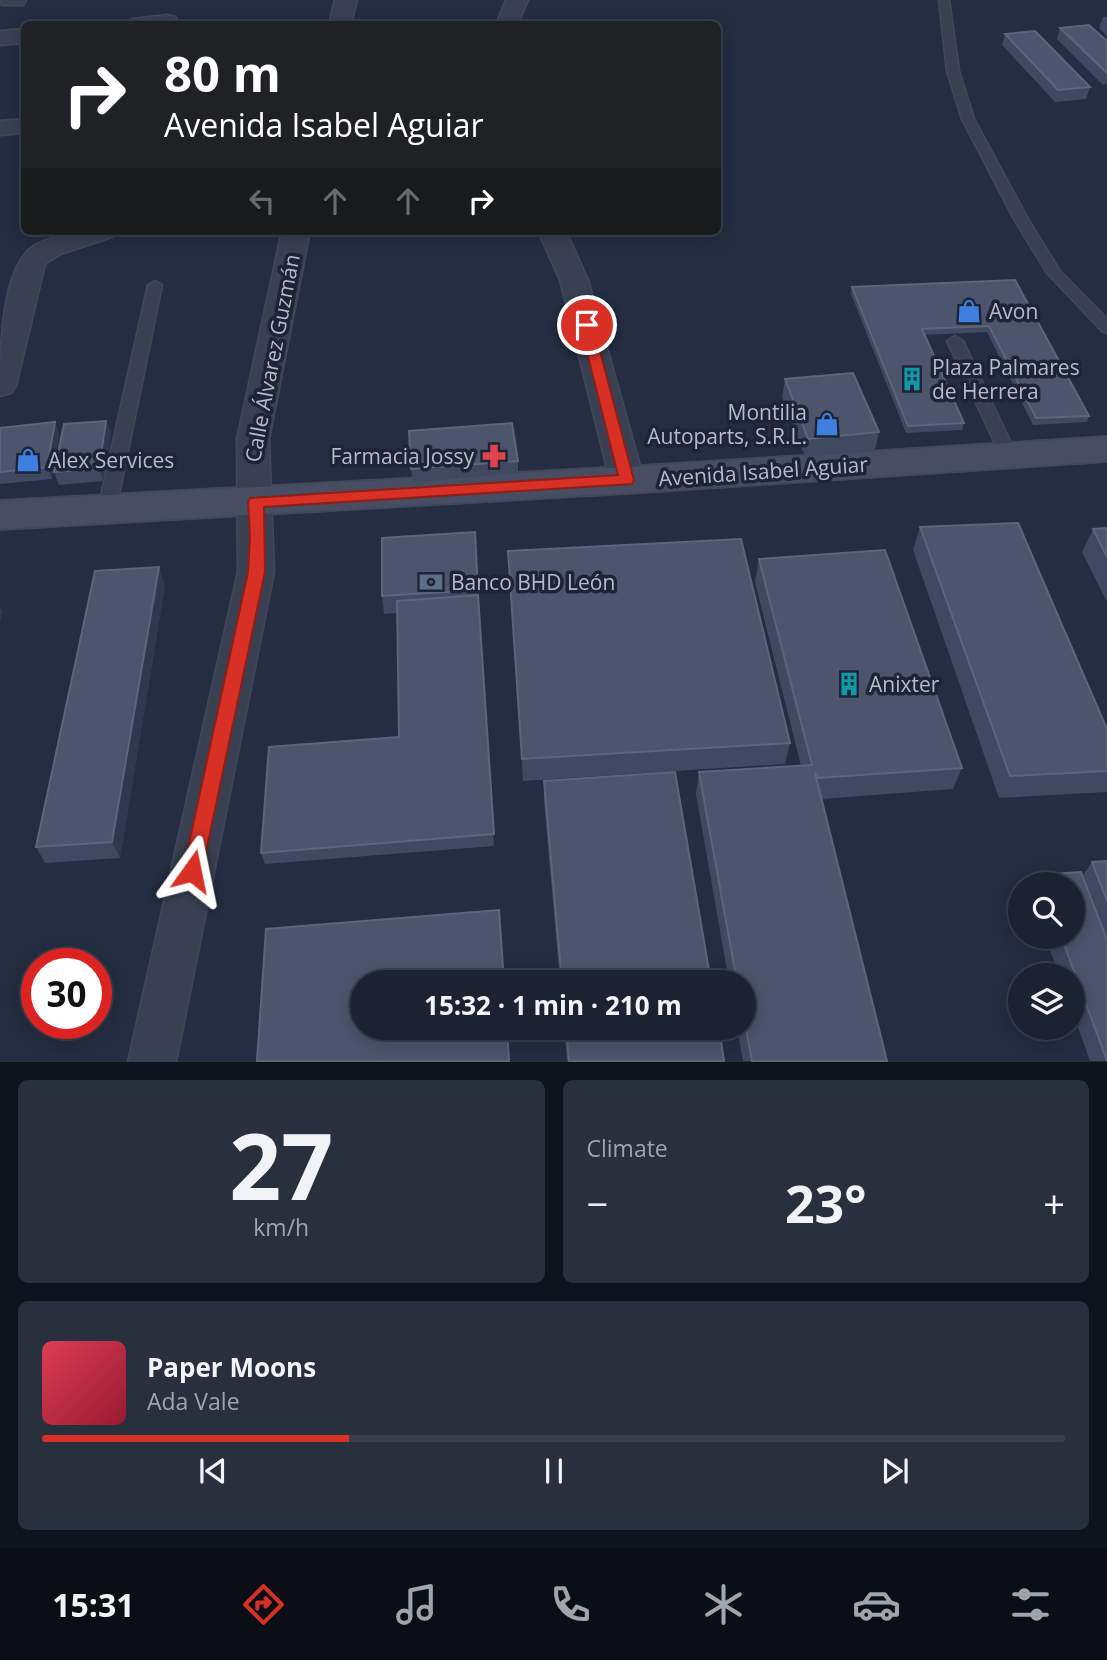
<!DOCTYPE html>
<html lang="en">
<head>
<meta charset="utf-8">
<style>
  :root { --surface:#1b2231; --page:#282f3d; --text:#f1f3f6; --muted:#a0a4ab; --line:#393f4d; --accent:#d93025 }
  body { margin:0; font-family:"Open Sans",sans-serif; background:var(--page); color:var(--text); height:100vh; display:flex; flex-direction:column; font-size:26px; white-space:nowrap }
  * { box-sizing:border-box; margin:0 }
  p { font-size:23px; color:var(--muted) }
  .icon { flex:none; width:38px; height:38px; fill:none; stroke:currentColor; stroke-width:2; stroke-linecap:round; stroke-linejoin:round }
  .map { position:relative; height:1062px; overflow:hidden }
  .side { display:flex; flex-direction:column; gap:18px; padding:18px; background:#0f131b; flex:1 }
  .side>* { flex:none }
  .guide { position:absolute; left:21px; top:21px; width:700px; height:214px; border-radius:10px; box-shadow:0 4px 18px #0003,0 0 0 2px var(--line); background:#202124; color:#fff; overflow:hidden }
  .fabs { position:absolute; left:1008px; top:872px; display:grid; gap:14px }
  .fabs a { display:grid; place-items:center; width:77px; height:77px; border-radius:50%; background:var(--surface); box-shadow:0 4px 18px #0003,0 0 0 2px var(--line); font-size:35px }
  .speed { position:absolute; left:21px; top:948px; display:flex; gap:14px; font-size:35px; font-weight:700; text-align:center }
  .speed>* { display:grid; place-content:center; width:91px; height:91px; border-radius:50%; background:var(--surface); box-shadow:0 4px 18px #0003,0 0 0 2px var(--line); line-height:1 }
  .speed .limit { border:10px solid #d22; background:#fff; color:#111 }
  .pin { position:absolute; display:grid; place-items:center; width:60px; height:60px; color:#fff; margin:-30px; border:4px solid #fff; border-radius:50%; box-shadow:0 2px 7px #0007 }
  .me { position:absolute; width:77px; margin:-38px; rotate:12deg; stroke-linejoin:round; filter:drop-shadow(0 0 5px #0008) }
  .turn { display:flex; align-items:center; gap:24px; height:147px; padding:0 28px; font-size:32px }
  .turn .icon { width:91px; height:91px; stroke-width:2.5 }
  .turn b { display:block; font-size:49px; line-height:60px }
  .lanes { display:flex; align-items:center; height:66px; padding:0 28px; background:#0003; justify-content:center; gap:35px; direction:ltr }
  .lanes .off { opacity:.35 }
  .big { font-size:52px; font-weight:700; line-height:1.1 }
  .side .card { flex:1; display:flex; flex-direction:column; justify-content:center; gap:10px; min-width:0; padding:0 24px; border-radius:10px; background:var(--page) }
  .side .dial { align-items:center; gap:0 }
  .dial b { font-size:91px; line-height:1 }
  .song { display:flex; align-items:center; gap:21px }
  .cover { width:84px; height:84px; border-radius:10px; background:linear-gradient(135deg,hsl(350 70% 55%),hsl(350 70% 35%)) }
  .played { height:7px; border-radius:4px; background:linear-gradient(90deg,var(--accent) 30%,var(--line) 30%) }
  .keys { display:flex; justify-content:space-around; direction:ltr }
  .heat { display:flex; justify-content:space-between; align-items:center; font-size:38px; direction:ltr }
  .side .tiles { flex:1; display:grid; gap:18px; grid-template-columns:1fr 1fr }
  .card:last-child { grid-column:span 2 }
  .trip { position:absolute; left:350px; top:970px; width:406px; height:70px; border-radius:35px; background:var(--surface); box-shadow:0 4px 18px #0003,0 0 0 2px var(--line); font-weight:700; line-height:70px; text-align:center }
  .dock { display:flex; height:112px; justify-content:space-around; align-items:center; background:#0b0e14; color:var(--muted) }
  .dock .icon { width:49px; height:49px }
  .dock .selected { color:var(--accent) }
  .dock b { font-size:32px; color:var(--text) }
  .map>svg:first-child { display:block }
</style>
</head>
<body>
<div class="map">
<svg width="1107" height="1062" viewBox="0 0 1107 1062">
  <rect width="100%" height="100%" fill="#242d41"/>
  <g fill="none" stroke-linecap="round" stroke-linejoin="round">
    <g stroke="#42485a" stroke-width="3">
      <g id="service">
        <path d="M939,0H949L959,71L974,119L1028,219L1060,271L1107,319V333L1102,331L1047,273L1014,219L962,119L947,71Z"/>
        <path d="M155,281L162,285L116,509L107,515L98,509L148,285Z"/>
        <path d="M955,336L963,341L1017,456L1015,460L1009,462L1001,456L947,341Z"/>
      </g>
    </g>
    <g stroke="#42485a" stroke-width="3">
      <g id="minor">
        <path d="M0,0H26L23,5H2Z"/>
        <path d="M335,0H357L351,24H329Z"/>
        <path d="M506,0H528L518,24H496Z"/>
        <path d="M167,15L175,17L178,22L176,24H129L132,19Z"/>
        <path d="M24,29V43L0,45V31Z"/>
        <path d="M24,119V133L0,135V121Z"/>
        <path d="M78,231H116L112,237L61,254L45,264L16,386L11,393L0,396C0,358 0,271 32,247C45,238 63,236 78,231Z"/>
        <path d="M282,231H310L269,439L274,572L176,1062H128L238,572L237,439Z"/>
        <path d="M538,231H566L588,280L644,480L639,488L627,492L615,488L610,480L560,280Z"/>
      </g>
    </g>
    <g stroke="#42485a" stroke-width="4">
      <path id="secondary" d="M1107,437V461L627,493L0,529V501L627,467Z"/>
    </g>
    <use href="#service" fill="#394051" fill-rule="evenodd"/>
    <use href="#minor" fill="#394051" fill-rule="evenodd"/>
    <use href="#secondary" fill="#474e64" fill-rule="evenodd"/>
  </g>
  <g fill="#3f4960">
    <path d="M1103,17H1107V36L1099,28Z"/>
    <path d="M1060,28L1107,41V84L1103,85L1057,39Z"/>
    <path d="M1005,34L1090,87L1086,99L1055,102L1002,45Z"/>
    <path d="M1015,280L1089,416L1087,422L1033,425L987,332L924,335L964,423L962,430L906,433L851,294L852,287Z"/>
    <path d="M785,379L879,432L875,450L805,457L782,397Z"/>
    <path d="M106,421L111,434L103,481L59,485L54,472Z"/>
    <path d="M55,422L59,434L52,479L0,484V428Z"/>
    <path d="M518,461V473L413,482L411,469Z"/>
    <path d="M920,527L1107,729V792L999,798L913,550Z"/>
    <path d="M1107,528V602L1082,552L1093,529Z"/>
    <path d="M475,532L494,846L265,864L261,853L399,737L397,613L384,614L382,596Z"/>
    <path d="M508,551L790,743L785,764L523,781Z"/>
    <path d="M759,559L962,768L953,789L822,799L887,1061H743L737,1027H744V982H729L696,794L699,772L801,766L755,582Z"/>
    <path d="M165,585L120,858L45,863L36,847Z"/>
    <path d="M544,781L711,982H560L544,802Z"/>
    <path d="M1107,861V1061H1090L1073,1013V975H1059L1045,936H1073V884H1033L1038,875L1082,877L1092,862Z"/>
    <path d="M564,1027H719L724,1061H567Z"/>
  </g>
  <g fill="#2f384f">
    <path d="M106,421L111,434L103,481L99,469Z"/>
    <path d="M55,422L59,434L52,479L47,467Z"/>
    <path d="M159,567L165,585L120,858L112,842Z"/>
    <path d="M0,607L3,612L0,622Z"/>
  </g>
  <g fill="#4c556c" stroke="#5c657a" stroke-width="2">
    <path d="M1089,25L1107,41V73L1060,28Z"/>
    <path d="M1035,31L1090,87L1058,90L1005,34Z"/>
    <path d="M1015,280L1089,416L1036,418L989,326L922,329L964,423L908,426L852,287Z"/>
    <path d="M853,373L879,432L808,439L785,379Z"/>
    <path d="M106,421L99,469L54,472L64,424Z"/>
    <path d="M55,422L47,467L0,472V428Z"/>
    <path d="M512,423L518,461L411,469L409,431Z"/>
    <path d="M1018,523L1107,729V771L1010,776L920,527Z"/>
    <path d="M1107,528V557L1093,529Z"/>
    <path d="M475,532L478,590L382,596V538Z"/>
    <path d="M741,539L790,743L522,759L508,551Z"/>
    <path d="M885,550L962,768L818,778L815,773L887,1061H752L744,1018V982H737L699,772L812,765L759,559Z"/>
    <path d="M159,567L112,842L36,847L95,571Z"/>
    <path d="M478,595L494,834L261,853L269,747L399,737L397,601Z"/>
    <path d="M675,772L711,982H562L544,781Z"/>
    <path d="M1107,861V901L1092,862Z"/>
    <path d="M1081,872L1107,940V1061L1061,936H1073V884H1042L1038,875Z"/>
    <path d="M499,910L504,982H362V1027H507L509,1061H257L266,929Z"/>
    <path d="M566,1027H719L724,1061H569Z"/>
  </g>
  <path fill="#d93025" stroke="#8d1f18" stroke-width="2" d="M587,321L593,325L634,480L632,484L264,507L265,572L202,871L200,878L192,880L185,878L183,871L248,572L250,536L248,502L250,498L618,475L580,325Z"/>
  <defs>
    <g id="shop-bare" transform="scale(1.89)"><path d="M-5-2.5h2.3a2.7 3.5 0 0 1 5.4 0H5L5.5 6h-11ZM-1.5-2.5h3a1.5 2.3 0 0 0-3 0Z" fill="#3f7fe0" stroke="#1d2436" stroke-width="2.5" paint-order="stroke"/></g>
    <g id="building-bare" transform="scale(1.89)"><path d="M-4-6H4V6H1V3H-1V6H-4ZM-2.5-4.3h1.7v1.8h-1.7ZM.8-4.3h1.7v1.8H.8ZM-2.5-1h1.7V.8h-1.7ZM.8-1h1.7V.8H.8Z" fill="#0f9aa8" stroke="#1d2436" stroke-width="2.5" paint-order="stroke"/></g>
    <g id="pharmacy-bare" transform="scale(1.89)"><path d="M-2-6h4v4h4v4h-4v4h-4v-4h-4v-4h4Z" fill="#e0444e" stroke="#1d2436" stroke-width="2.5" paint-order="stroke"/></g>
    <g id="bank-bare" transform="scale(1.89)"><path d="M-6-4H6V4H-6ZM0-2.3a2.3 2.3 0 1 0 0 4.6a2.3 2.3 0 1 0 0-4.6Z" fill="#5c6f8a" stroke="#1d2436" stroke-width="2.5" paint-order="stroke"/></g>
  </defs>
  <g fill-rule="evenodd">
    <use href="#shop-bare" x="969" y="311"/>
    <use href="#building-bare" x="912" y="379"/>
    <use href="#shop-bare" x="827" y="424"/>
    <use href="#pharmacy-bare" x="494" y="456"/>
    <use href="#shop-bare" x="28" y="460"/>
    <use href="#bank-bare" x="431" y="582"/>
    <use href="#building-bare" x="849" y="684"/>
  </g>
  <g text-anchor="middle" dominant-baseline="central" stroke-width="7" stroke-linejoin="round" paint-order="stroke">
    <g font-size="21" fill="#b5bbcb" stroke="#1d2436" text-anchor="start">
      <text x="989" y="311">Avon</text>
      <text x="932" y="367">Plaza Palmares<tspan x="932" dy="24">de Herrera</tspan></text>
      <text x="807" y="412" text-anchor="end">Montilia<tspan x="807" dy="24">Autoparts, S.R.L.</tspan></text>
      <text x="474" y="456" text-anchor="end">Farmacia Jossy</text>
      <text x="48" y="460">Alex Services</text>
      <text x="451" y="582">Banco BHD León</text>
      <text x="869" y="684">Anixter</text>
    </g>
    <g font-size="21" fill="#b5bbcb" stroke="#1d2436">
      <text transform="translate(272 358) rotate(-79)">Calle Álvarez Guzmán</text>
      <text transform="translate(763 471) rotate(-4)">Avenida Isabel Aguiar</text>
    </g>
  </g>
</svg>
<div class="fabs">
<a><svg class="icon" aria-label="search" viewBox="0 0 24 24"><circle cx="10" cy="10" r="6"/><path d="M15 15l6 6"/></svg></a>
<a><svg class="icon" aria-label="layers" viewBox="0 0 24 24"><path d="M12 4l9 5-9 5-9-5zM3 14l9 5 9-5"/></svg></a>
</div>
<div class="speed"><div class="limit">30</div></div>
<div class="pin" style="left:587px;top:325px;background:#d93025"><svg class="icon" aria-label="arrive" viewBox="0 0 24 24"><path d="M6 21V4h12l-3 4 3 4H6"/></svg></div>
<svg class="me" style="left:192px;top:871px" viewBox="-20 -20 40 40"><path d="M0-17L14 15 0 8-14 15z" fill="#d93025" stroke="#fff" stroke-width="4"/></svg>
<div class="trip">15:32 · 1 min · 210 m</div>
<div class="guide">
<div class="turn"><svg class="icon" aria-label="right" viewBox="0 0 24 24"><path d="M7 20v-9h11M14 6l5 5-5 5"/></svg><div><b>80 m</b>Avenida Isabel Aguiar</div></div>
<div class="lanes"><svg class="icon off" aria-label="left" viewBox="0 0 24 24"><path d="M17 20v-9H6M10 6l-5 5 5 5"/></svg><svg class="icon off" aria-label="ahead" viewBox="0 0 24 24"><path d="M12 20V5M6 11l6-6 6 6"/></svg><svg class="icon off" aria-label="ahead" viewBox="0 0 24 24"><path d="M12 20V5M6 11l6-6 6 6"/></svg><svg class="icon" aria-label="right" viewBox="0 0 24 24"><path d="M7 20v-9h11M14 6l5 5-5 5"/></svg></div>
</div>
</div>
<section class="side">
<div class="tiles">
<div class="card dial"><b>27</b><p>km/h</p></div>
<div class="card"><p>Climate</p>
<div class="heat"><a>−</a><b class="big">23°</b><a>+</a></div>
</div>
<div class="card">
<div class="song"><i class="cover"></i><div><b>Paper Moons</b><p>Ada Vale</p></div></div>
<div class="played"></div>
<div class="keys"><svg class="icon" aria-label="previous" viewBox="0 0 24 24"><path d="M18 5L8 12l10 7zM5 5v14"/></svg><svg class="icon" aria-label="pause" viewBox="0 0 24 24"><path d="M8 5v14M16 5v14"/></svg><svg class="icon" aria-label="next" viewBox="0 0 24 24"><path d="M6 5l10 7-10 7zM19 5v14"/></svg></div>
</div>
</div>
</section>
<nav class="dock">
<b>15:31</b>
<svg class="icon selected" aria-label="directions" viewBox="0 0 24 24"><path d="M12 3l9 9-9 9-9-9zM9 14v-3h6M13 9l2 2-2 2"/></svg>
<svg class="icon" aria-label="music" viewBox="0 0 24 24"><path d="M9 18V5l10-2v13"/><circle cx="6" cy="18" r="3"/><circle cx="16" cy="16" r="3"/></svg>
<svg class="icon" aria-label="phone" viewBox="0 0 24 24"><path d="M5 4h4l2 5-3 2q2 4 5 5l2-3 5 2v4C11 20 4 13 5 4z"/></svg>
<svg class="icon" aria-label="climate" viewBox="0 0 24 24"><path d="M12 3v18M4 7l16 10M4 17L20 7"/></svg>
<svg class="icon" aria-label="car" viewBox="0 0 24 24"><path d="M5 17H2v-5l4-1 3-4h7l3 4 3 1v5h-3M9 17h6M6 11h13"/><circle cx="7" cy="17" r="2"/><circle cx="17" cy="17" r="2"/></svg>
<svg class="icon" aria-label="filters" viewBox="0 0 24 24"><path d="M4 7h16M4 17h16"/><circle cx="9" cy="7" r="2"/><circle cx="15" cy="17" r="2"/></svg>
</nav>
</body>
</html>
